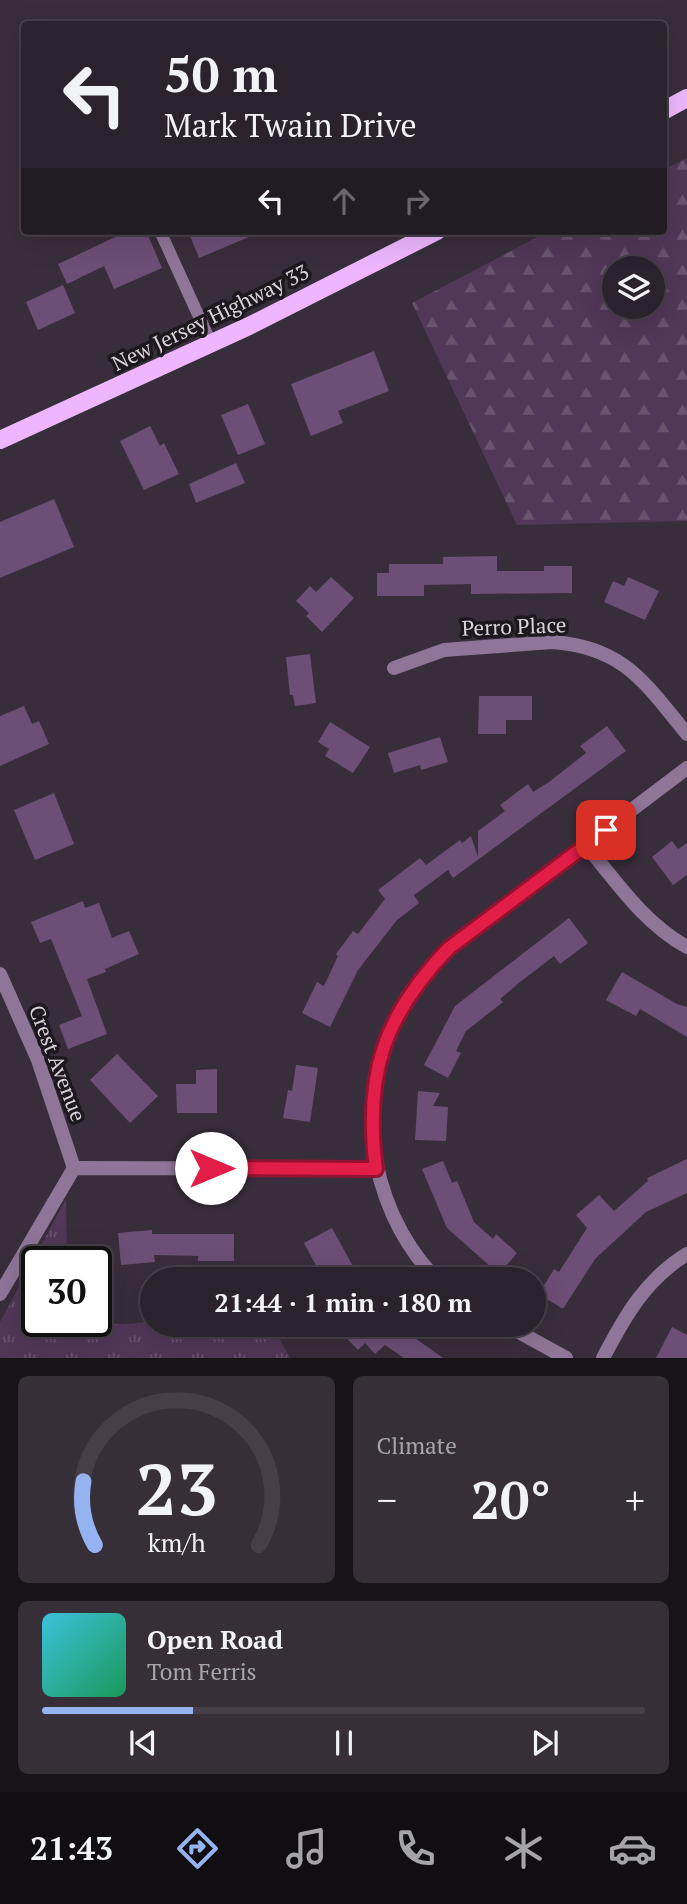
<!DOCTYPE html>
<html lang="en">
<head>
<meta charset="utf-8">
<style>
  :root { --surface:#2a222c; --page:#362f38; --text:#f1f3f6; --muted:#a5a4a9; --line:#463f48; --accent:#95b2f1 }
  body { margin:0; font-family:"PT Serif",serif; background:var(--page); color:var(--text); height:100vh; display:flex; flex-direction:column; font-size:26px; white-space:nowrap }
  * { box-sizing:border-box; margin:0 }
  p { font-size:23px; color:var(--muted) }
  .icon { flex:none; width:38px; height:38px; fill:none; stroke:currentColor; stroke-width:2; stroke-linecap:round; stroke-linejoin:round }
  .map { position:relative; height:1358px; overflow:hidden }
  .panel { display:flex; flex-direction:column; gap:18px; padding:18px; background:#171318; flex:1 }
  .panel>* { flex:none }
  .banner { position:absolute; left:21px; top:21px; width:646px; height:214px; border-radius:7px; box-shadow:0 7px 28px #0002,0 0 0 2px var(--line); background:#2a222c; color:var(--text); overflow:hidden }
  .controls { position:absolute; left:602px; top:256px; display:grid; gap:14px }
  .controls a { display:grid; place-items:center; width:63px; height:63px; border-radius:50%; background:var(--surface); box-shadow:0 7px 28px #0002,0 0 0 2px var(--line); font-size:35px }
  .speed { position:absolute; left:21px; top:1246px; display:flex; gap:14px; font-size:35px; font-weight:700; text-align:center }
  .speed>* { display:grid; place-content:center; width:91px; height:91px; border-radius:50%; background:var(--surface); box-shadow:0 7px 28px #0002,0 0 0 2px var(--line); line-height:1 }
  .speed .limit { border:4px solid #111; border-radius:10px; background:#fff; color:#111 }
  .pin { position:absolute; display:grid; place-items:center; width:60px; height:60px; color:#fff; margin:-30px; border-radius:14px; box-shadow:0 4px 10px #0006 }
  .me { position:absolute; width:77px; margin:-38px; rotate:90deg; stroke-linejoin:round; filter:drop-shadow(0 0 5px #0008) }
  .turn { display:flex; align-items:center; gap:24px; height:147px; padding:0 28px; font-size:32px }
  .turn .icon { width:91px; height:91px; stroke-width:2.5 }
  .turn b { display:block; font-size:49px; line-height:60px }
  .lanes { display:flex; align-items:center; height:66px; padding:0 28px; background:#0003; justify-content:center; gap:35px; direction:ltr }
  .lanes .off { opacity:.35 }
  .big { font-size:52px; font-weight:700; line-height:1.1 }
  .panel .card { flex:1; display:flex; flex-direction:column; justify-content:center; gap:10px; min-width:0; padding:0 24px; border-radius:10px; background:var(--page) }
  .panel .dial { align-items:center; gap:0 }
  .dial svg { height:182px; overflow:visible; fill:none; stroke:var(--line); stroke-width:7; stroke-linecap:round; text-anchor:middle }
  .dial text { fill:var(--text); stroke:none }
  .song { display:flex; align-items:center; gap:21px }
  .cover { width:84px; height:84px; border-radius:10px; background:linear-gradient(135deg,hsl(190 70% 55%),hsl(150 70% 35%)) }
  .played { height:7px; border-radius:4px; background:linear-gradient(90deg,var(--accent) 25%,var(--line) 25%) }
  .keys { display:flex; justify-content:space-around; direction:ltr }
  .heat { display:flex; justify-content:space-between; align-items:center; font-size:38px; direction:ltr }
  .panel .tiles { flex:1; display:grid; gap:18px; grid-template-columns:1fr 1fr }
  .card:last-child { grid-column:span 2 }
  .trip { position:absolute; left:140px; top:1267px; width:406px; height:70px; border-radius:35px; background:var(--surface); box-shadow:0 7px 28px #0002,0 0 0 2px var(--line); font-weight:700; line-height:70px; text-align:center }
  .tabs { display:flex; height:112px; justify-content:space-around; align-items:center; background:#110e12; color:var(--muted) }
  .tabs .icon { width:49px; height:49px }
  .tabs .active { color:var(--accent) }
  .tabs b { font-size:32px; color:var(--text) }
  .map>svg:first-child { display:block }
</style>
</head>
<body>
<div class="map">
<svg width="687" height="1358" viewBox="0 0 687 1358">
  <defs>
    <pattern id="forest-firs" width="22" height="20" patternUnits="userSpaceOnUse" patternTransform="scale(1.75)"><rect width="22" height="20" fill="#513758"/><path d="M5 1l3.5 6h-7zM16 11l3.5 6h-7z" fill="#69536f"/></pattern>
    <pattern id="park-tufts" width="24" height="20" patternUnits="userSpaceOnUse" patternTransform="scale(1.75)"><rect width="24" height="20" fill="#513758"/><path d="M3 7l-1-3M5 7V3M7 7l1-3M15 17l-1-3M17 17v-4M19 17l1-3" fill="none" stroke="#69536f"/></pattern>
  </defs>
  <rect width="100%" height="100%" fill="#382e3b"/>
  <path fill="url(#forest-firs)" fill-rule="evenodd" d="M687,158V521L517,525L412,303L549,231H663V170ZM614,268H653V306H614Z"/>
  <path fill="url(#park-tufts)" d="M66,1199L67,1262H37V1321H68V1324H130L152,1321V1325H272L290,1358H0V1322Z"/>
  <g fill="#6d4e76">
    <path d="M128,231H146L162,268L114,289L104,266L67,284L58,264Z"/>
    <path d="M188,231H263L199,258Z"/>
    <path d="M63,285L75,313L38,330L26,302Z"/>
    <path d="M374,351L389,391L338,411L343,423L311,436L291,384Z"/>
    <path d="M248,404L265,444L238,455L221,415Z"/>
    <path d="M150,426L160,446L164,443L179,474L144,490L120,441Z"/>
    <path d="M236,463L245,483L196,503L189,484Z"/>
    <path d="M54,499L74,547L0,578V522Z"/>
    <path d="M497,556V571H544V566H572V593L471,594V584L424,585V596H377V573H389V564H443V557Z"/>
    <path d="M331,577L354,598L322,632L306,616L309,613L296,601L310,586L316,592Z"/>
    <path d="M628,577L659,591L645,620L604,602L613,581L624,586Z"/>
    <path d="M310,654L316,703L295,706L293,695H290L286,657Z"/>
    <path d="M479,696H532V720H506V734H478Z"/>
    <path d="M24,706L32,724L39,721L49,744L0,766V716Z"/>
    <path d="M330,722L370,747L353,773L325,756L329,749L318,742Z"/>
    <path d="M607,726L626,751L453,878L448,870L414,895L419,903L397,920L358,970L330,1027L302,1013L317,982L324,986L338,956L336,954L353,931L358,934L385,899L378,890L420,858L426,865L460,840L462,843L471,836L478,857V831L505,811L500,805L528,784L533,792L549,782L586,753L580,746Z"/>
    <path d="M440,737L448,762L421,770L420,765L394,773L388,753Z"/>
    <path d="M54,793L74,844L35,860L14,810Z"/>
    <path d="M672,841L678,849L687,843V875L673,885L652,857Z"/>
    <path d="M83,901L85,908L99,903L112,938L129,931L139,954L105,969L106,972L87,979L107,1034L68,1049L59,1025L82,1016L51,939L40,943L31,922Z"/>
    <path d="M569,918L588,943L560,964L554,956L520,982L500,999L503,1002L466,1031L456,1051L461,1053L448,1078L424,1065L455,1006Z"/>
    <path d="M622,972L677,1004L687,1007V1037L640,1009L636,1016L606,1000Z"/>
    <path d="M117,1054L158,1096L130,1123L90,1080Z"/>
    <path d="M296,1065L318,1068L310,1122L283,1118L288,1090L292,1091Z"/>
    <path d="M217,1069V1113H177L176,1084H196V1070Z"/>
    <path d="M418,1091L440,1093L433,1106L448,1107L446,1141L415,1140Z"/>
    <path d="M687,1159V1193L646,1212L595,1259L563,1309L539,1294L554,1269L559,1272L587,1228L576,1215L599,1195L614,1211L648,1181L647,1178Z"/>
    <path d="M443,1161L452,1183L457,1181L474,1222L493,1239L496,1234L517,1253L499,1274L447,1228L422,1169Z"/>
    <path d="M332,1228L354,1268L335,1279L327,1268L320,1273L304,1243Z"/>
    <path d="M152,1230V1234H234V1261H198V1256L154,1255L155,1262L121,1265L118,1233Z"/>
    <path d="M334,1325H400L409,1334L443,1358H404L385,1345L375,1354L365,1343L358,1350Z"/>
    <path d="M672,1327L687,1335V1358H656Z"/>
  </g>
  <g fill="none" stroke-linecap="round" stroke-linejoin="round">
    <path stroke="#8f7598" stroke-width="12" d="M160,231L211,343"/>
    <g stroke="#8f7598" stroke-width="14">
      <path d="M394,668L444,650L552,642C624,647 645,683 687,734"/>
      <path d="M586,845C617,883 644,923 687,947"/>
      <path d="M0,974L38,1060L74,1168"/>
      <path d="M436,1279C364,1203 351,1087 407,997C419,979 434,964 449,948L687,768"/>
      <path d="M0,1294L74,1168L376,1169"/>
      <path d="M506,1325L566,1358"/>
      <path d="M603,1358C625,1316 645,1280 687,1254"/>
    </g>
    <g stroke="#edb6fe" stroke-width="18">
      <path d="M663,111L687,98"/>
      <path d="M0,440L249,326L437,231"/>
    </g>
  </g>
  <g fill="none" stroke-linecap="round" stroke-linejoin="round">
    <g stroke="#92132f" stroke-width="18">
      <path id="route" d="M211,1168L376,1169C364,1076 383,1016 449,948L606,830"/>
    </g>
    <use href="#route" stroke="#e11d48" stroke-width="12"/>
  </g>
  <g text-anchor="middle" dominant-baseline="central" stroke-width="7" stroke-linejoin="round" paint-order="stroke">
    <g font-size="21" fill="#d8d2da" stroke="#1d181e">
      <text transform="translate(210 317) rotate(-26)">New Jersey Highway 33</text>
      <text transform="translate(514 626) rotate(-2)">Perro Place</text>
      <text transform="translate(58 1063) rotate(69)">Crest Avenue</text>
    </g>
  </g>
</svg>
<div class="controls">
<a><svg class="icon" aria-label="layers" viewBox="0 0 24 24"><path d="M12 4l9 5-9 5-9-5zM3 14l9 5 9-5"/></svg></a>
</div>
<div class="speed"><div class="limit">30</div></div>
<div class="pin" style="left:606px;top:830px;background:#d93025"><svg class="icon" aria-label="arrive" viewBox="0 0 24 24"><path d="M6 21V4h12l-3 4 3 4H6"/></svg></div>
<svg class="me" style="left:211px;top:1168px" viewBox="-20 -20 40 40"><circle r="19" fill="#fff"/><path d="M0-13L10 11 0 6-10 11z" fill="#e11d48"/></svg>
<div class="trip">21:44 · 1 min · 180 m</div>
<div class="banner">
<div class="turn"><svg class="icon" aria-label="left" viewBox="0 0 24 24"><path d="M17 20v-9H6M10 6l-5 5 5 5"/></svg><div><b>50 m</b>Mark Twain Drive</div></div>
<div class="lanes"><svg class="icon" aria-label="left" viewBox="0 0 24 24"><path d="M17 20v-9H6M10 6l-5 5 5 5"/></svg><svg class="icon off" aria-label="ahead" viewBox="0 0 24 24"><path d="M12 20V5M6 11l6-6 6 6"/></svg><svg class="icon off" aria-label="right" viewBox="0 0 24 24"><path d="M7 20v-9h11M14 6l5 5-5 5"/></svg></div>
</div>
</div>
<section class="panel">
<div class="tiles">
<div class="card dial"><svg viewBox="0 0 100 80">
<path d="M14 69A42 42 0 1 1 86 69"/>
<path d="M14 69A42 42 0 0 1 9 41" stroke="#95b2f1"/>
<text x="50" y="56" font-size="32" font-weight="700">23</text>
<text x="50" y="72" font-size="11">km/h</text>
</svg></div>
<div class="card"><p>Climate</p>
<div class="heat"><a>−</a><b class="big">20°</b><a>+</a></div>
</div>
<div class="card">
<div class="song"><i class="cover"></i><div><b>Open Road</b><p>Tom Ferris</p></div></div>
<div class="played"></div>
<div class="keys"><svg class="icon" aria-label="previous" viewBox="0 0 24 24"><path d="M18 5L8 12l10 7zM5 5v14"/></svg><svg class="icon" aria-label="pause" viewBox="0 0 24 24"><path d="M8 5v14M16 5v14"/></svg><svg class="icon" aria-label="next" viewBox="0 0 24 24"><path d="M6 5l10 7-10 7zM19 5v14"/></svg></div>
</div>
</div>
</section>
<nav class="tabs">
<b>21:43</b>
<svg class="icon active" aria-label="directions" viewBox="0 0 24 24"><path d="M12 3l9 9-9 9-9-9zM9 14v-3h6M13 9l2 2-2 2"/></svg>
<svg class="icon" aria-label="music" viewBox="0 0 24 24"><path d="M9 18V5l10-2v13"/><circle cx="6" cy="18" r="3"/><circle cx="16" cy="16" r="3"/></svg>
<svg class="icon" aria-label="phone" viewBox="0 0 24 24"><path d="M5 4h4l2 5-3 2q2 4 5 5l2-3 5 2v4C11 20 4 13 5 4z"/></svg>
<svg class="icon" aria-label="climate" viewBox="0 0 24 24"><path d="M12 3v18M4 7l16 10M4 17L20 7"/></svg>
<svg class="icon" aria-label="car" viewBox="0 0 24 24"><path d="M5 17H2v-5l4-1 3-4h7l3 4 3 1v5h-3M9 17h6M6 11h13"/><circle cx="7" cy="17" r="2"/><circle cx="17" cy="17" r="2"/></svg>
</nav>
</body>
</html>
